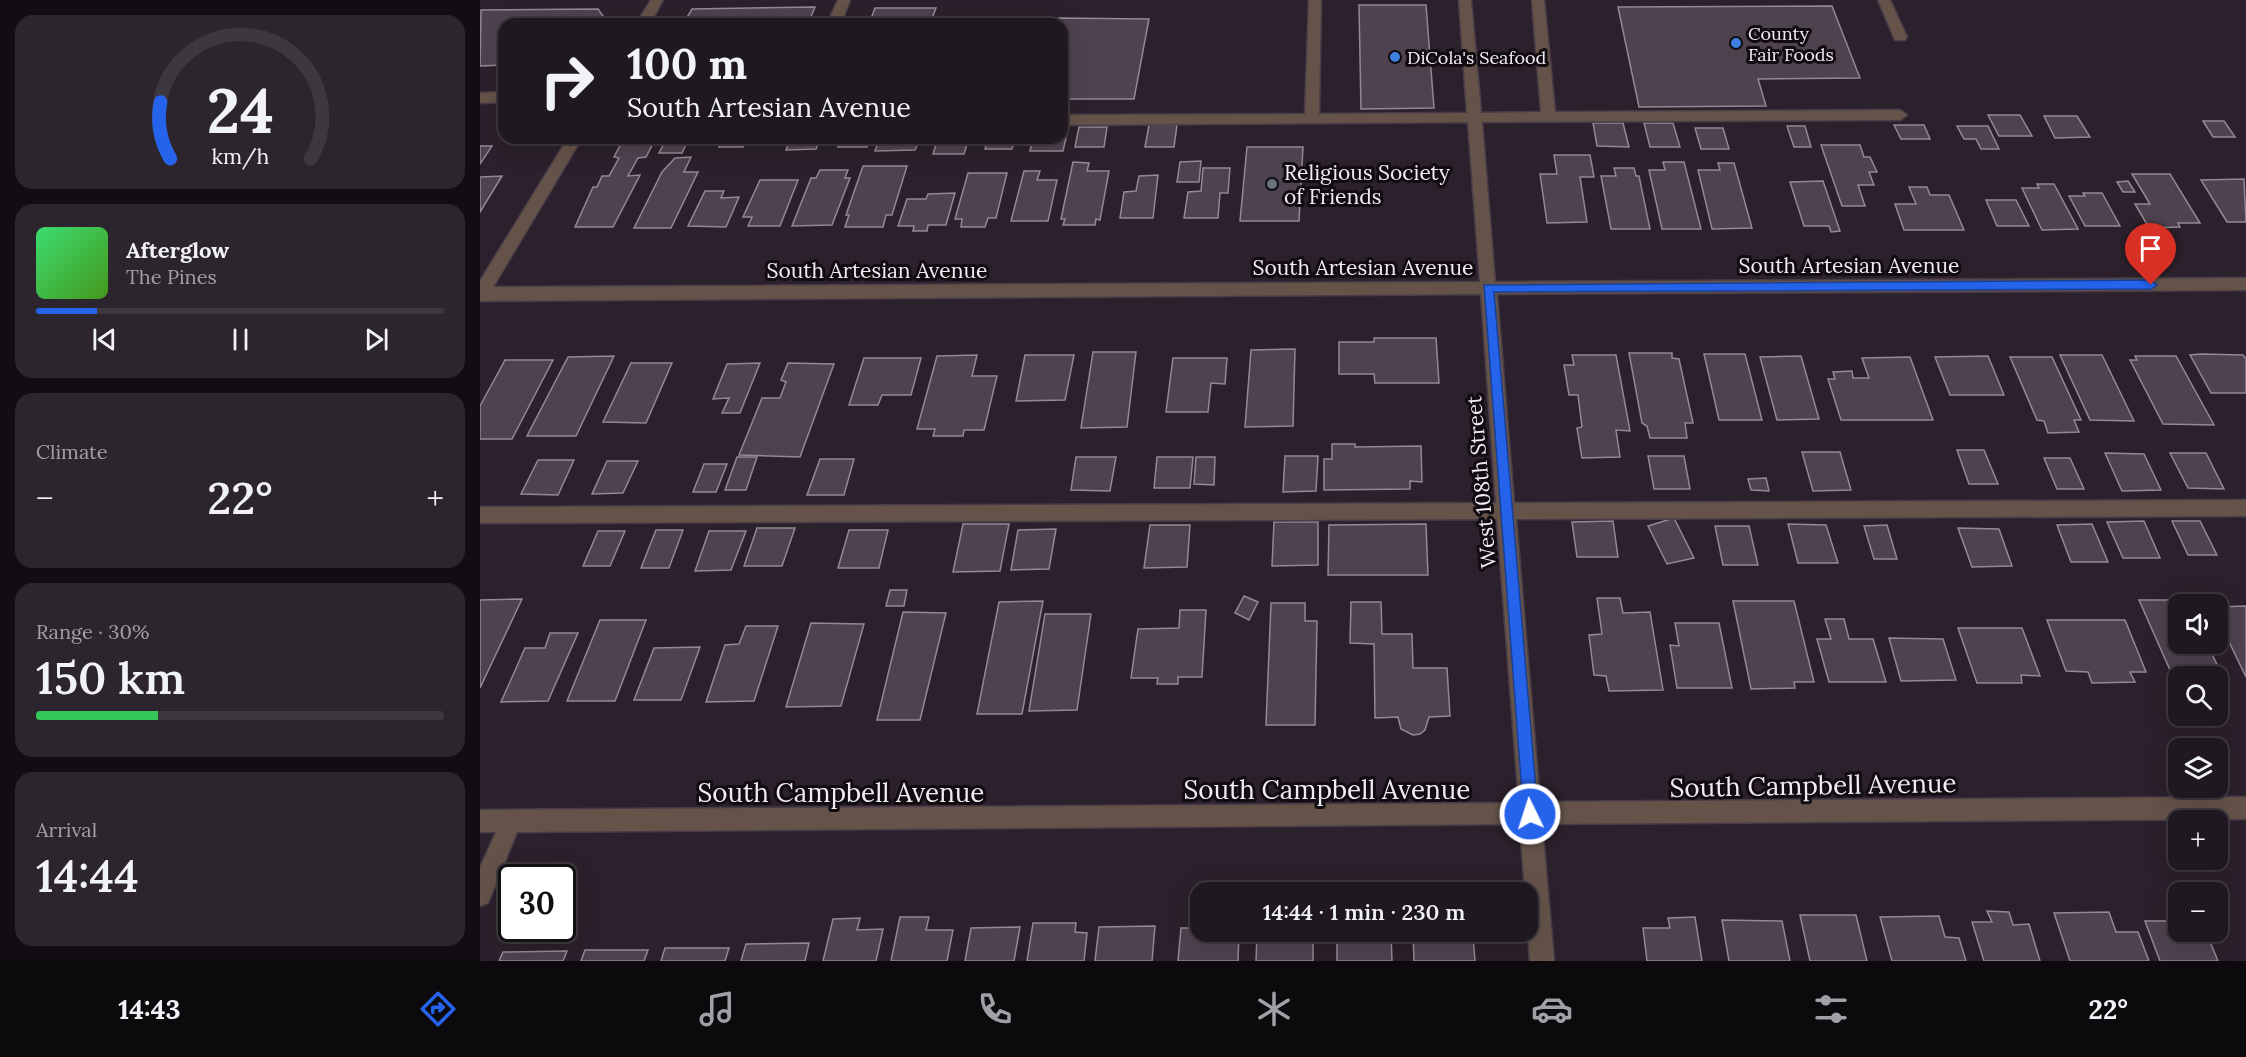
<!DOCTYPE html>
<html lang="en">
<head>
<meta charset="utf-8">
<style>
  :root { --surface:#201820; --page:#2d252d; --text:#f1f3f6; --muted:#a2a0a5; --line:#3d373e; --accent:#2563eb }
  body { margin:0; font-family:Lora,serif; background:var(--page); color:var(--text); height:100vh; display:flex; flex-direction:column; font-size:22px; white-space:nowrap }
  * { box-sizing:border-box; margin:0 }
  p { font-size:20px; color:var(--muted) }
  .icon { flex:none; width:33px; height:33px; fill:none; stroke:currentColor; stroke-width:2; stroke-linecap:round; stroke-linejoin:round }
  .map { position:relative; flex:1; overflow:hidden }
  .drawer { display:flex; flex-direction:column; gap:15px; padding:15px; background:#120d12; width:480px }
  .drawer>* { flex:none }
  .banner { position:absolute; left:18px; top:18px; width:570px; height:126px; border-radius:18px; box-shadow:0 6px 24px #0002,0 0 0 2px var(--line); background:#201820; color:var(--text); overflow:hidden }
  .tools { position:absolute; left:1688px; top:594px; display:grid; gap:12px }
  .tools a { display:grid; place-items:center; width:60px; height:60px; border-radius:12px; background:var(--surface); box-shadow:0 6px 24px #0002,0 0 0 2px var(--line); font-size:30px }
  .speed { position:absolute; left:18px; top:864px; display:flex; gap:12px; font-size:30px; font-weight:700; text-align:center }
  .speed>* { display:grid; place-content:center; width:78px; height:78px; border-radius:50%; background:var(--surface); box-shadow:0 6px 24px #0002,0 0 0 2px var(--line); line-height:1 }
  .speed .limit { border:3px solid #111; border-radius:9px; background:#fff; color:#111 }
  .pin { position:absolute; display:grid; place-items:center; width:51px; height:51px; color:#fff; margin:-62px -26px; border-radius:50% 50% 50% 0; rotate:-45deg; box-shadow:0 0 6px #0007 }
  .pin .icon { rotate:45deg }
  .me { position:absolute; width:66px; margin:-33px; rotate:356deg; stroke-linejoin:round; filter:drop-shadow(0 0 4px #0008) }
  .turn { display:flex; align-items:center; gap:21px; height:126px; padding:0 30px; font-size:27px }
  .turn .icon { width:78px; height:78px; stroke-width:2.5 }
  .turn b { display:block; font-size:42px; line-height:51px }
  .big { font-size:45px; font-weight:600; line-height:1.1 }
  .drawer .tile { flex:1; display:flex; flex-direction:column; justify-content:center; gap:9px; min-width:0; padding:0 21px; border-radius:18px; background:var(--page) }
  .drawer .dial { align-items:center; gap:0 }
  .dial svg { height:156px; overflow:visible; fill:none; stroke:var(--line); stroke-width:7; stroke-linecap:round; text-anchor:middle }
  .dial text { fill:var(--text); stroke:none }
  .song { display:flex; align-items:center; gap:18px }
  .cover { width:72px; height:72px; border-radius:9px; background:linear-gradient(135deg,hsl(140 70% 55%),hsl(100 70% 35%)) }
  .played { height:6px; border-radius:3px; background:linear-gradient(90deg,var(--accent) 15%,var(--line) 15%) }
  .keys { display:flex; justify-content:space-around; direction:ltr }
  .heat { display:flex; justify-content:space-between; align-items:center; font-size:33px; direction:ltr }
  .charge { height:9px; border-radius:4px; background:linear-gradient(90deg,#34c759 30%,var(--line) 0) }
  .trip { position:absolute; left:710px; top:882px; width:348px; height:60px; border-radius:18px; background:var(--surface); box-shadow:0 6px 24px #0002,0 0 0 2px var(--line); font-weight:600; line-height:60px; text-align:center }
  .dock { display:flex; height:96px; justify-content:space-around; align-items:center; background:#0d0a0d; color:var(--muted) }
  .dock .icon { width:42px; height:42px }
  .dock .active { color:var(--accent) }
  .dock b { font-size:27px; color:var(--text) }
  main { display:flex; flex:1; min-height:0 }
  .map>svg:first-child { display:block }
</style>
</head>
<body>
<main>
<section class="drawer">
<div class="tile dial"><svg viewBox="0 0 100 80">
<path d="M14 69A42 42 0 1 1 86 69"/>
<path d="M14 69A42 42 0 0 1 9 40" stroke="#2563eb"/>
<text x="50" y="56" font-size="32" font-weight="700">24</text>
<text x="50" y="72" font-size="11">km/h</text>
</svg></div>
<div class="tile">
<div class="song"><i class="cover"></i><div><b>Afterglow</b><p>The Pines</p></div></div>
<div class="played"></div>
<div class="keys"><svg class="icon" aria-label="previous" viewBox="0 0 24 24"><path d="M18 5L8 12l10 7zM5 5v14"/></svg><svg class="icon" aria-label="pause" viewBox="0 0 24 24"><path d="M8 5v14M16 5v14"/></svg><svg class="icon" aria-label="next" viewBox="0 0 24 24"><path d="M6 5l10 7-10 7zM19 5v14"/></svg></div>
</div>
<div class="tile"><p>Climate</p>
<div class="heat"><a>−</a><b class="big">22°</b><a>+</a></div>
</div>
<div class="tile"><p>Range · 30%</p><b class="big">150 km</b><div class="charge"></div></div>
<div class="tile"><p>Arrival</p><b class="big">14:44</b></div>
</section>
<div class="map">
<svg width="1766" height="961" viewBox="0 0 1766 961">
  <rect width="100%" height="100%" fill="#2b202b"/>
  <g fill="#4e424e" stroke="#958895" stroke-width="1.5">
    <path d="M879,5H946L954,108L881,109Z"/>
    <path d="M1352,6L1380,78L1278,79L1286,106L1159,107L1138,7Z"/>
    <path d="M335,7L328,24H203L212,9Z"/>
    <path d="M395,8H456L450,24H389Z"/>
    <path d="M118,9L123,16L119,24H24V65L0,66L1,10Z"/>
    <path d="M579,18L669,19L654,99H582V24H578Z"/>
    <path d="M1508,115H1540L1552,136H1519Z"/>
    <path d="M1564,116H1597L1610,137L1575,138Z"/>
    <path d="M1723,121H1744L1755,137H1733Z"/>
    <path d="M1113,123H1143L1149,147L1117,146Z"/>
    <path d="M1164,123H1193L1200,147H1170Z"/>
    <path d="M669,125H697L694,147H665Z"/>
    <path d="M1414,125H1444L1450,139H1421Z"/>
    <path d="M1307,126H1325L1331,147H1314Z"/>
    <path d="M1477,126H1508L1519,149H1501L1496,139H1484Z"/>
    <path d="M599,127H627L624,147H595Z"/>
    <path d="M1215,128H1243L1249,149H1221Z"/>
    <path d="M582,129H588L583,151H550L553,138H582Z"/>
    <path d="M144,138H176L166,157L158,158L148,176L160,175L133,227H95L113,187H117L122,176H129L139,158L134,157Z"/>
    <path d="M187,138H209L202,153H179Z"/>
    <path d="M244,138H267L263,147H239Z"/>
    <path d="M311,138H340L336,149L306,150Z"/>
    <path d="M361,138H391L387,147H358Z"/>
    <path d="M400,138H441L435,150L395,151Z"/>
    <path d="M458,138H489L484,154H453Z"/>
    <path d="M508,138H535L532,149H505Z"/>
    <path d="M1341,145H1380L1384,157H1390L1397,172H1389L1394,185H1378L1385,206H1362Z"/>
    <path d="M0,146H12L0,164Z"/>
    <path d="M767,147H823L819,221H760Z"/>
    <path d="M1074,155H1110L1114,177H1100L1107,222L1067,223L1060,174H1077Z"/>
    <path d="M211,157L204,172H218L191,228H154L182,172L195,158Z"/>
    <path d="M721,161L719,182H697L700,162Z"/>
    <path d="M593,162L609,163L607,171H629L620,220L616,219L615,225H583L585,219H581Z"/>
    <path d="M1183,162H1204L1221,229H1182L1169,170H1185Z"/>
    <path d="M1238,163H1254L1272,228L1232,229L1218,170H1240Z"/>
    <path d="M383,166H427L412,215H406L403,227H365L369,215H366Z"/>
    <path d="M723,168H750L748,193H740L738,218H704L708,192L721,191Z"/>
    <path d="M1134,168H1154L1156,176H1159L1170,229H1131L1121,176H1136Z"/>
    <path d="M340,170H368L365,178H370L352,225L312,226L331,178H336Z"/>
    <path d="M544,171H560L557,180H577L568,221H531Z"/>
    <path d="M488,173H527L516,218H508L505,227H481L482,219H475Z"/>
    <path d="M1652,174H1690L1720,223H1698L1700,227L1669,228L1655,204H1670Z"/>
    <path d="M678,175L673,218H640L644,192L656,191L659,176Z"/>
    <path d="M22,176L0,212V177Z"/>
    <path d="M1764,179L1766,222H1747L1721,180Z"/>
    <path d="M280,180H318L300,226H268L272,217H263Z"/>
    <path d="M1343,181L1360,231L1351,232L1349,226H1324L1310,182Z"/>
    <path d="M1648,181L1655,192H1643L1637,182Z"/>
    <path d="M1557,184H1574L1598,229L1562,230L1542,188H1559Z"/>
    <path d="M1429,187H1447L1450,195H1469L1484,230H1424L1415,204H1436Z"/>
    <path d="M225,191H244L241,198L259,197L246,227L208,226Z"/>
    <path d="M475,193L466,225H448L447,231H433L434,226H418L427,199H446L448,194Z"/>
    <path d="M1603,193H1622L1640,226H1605L1589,196H1605Z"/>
    <path d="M1506,200H1536L1549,226H1517Z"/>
    <path d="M894,338H956L959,383H895L894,374H859V342H894Z"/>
    <path d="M815,349L813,426L765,427L771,350Z"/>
    <path d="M613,352H656L647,427L601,428Z"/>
    <path d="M1149,353H1192V358L1199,359L1213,423H1205L1207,438H1170L1167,426L1162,423Z"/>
    <path d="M1224,354H1265L1282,420H1239Z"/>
    <path d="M1721,354L1763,355L1766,359V393H1731L1710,355Z"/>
    <path d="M497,355L492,376H517L504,430H484L483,436H453L455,429H437L457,356Z"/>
    <path d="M545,355H594L585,400L536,401Z"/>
    <path d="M1092,355H1136L1150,431L1136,430L1140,457L1102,458L1097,428L1102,427L1098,395H1089L1084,365H1094Z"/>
    <path d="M1580,355H1622L1654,421L1610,420Z"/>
    <path d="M134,356L96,436H47L88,357Z"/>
    <path d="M1321,356L1339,419L1297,420L1280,357Z"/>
    <path d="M1508,356L1524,395H1470L1455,357Z"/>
    <path d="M1655,356H1696L1734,425L1683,424L1650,360H1657Z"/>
    <path d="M1430,357L1453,420H1361L1348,379H1355L1353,372L1372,371L1373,378H1389L1382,358Z"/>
    <path d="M1530,357H1572L1601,420H1594L1599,432L1568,433L1564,421L1557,420Z"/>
    <path d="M384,358H441L431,395H402L398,405H369Z"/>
    <path d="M693,358H747L745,384L731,383L728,412H686Z"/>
    <path d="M25,360H73L32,439H0V406Z"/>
    <path d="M151,363H192L166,423L123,422Z"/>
    <path d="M280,363L260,413H242L249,398L233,399L247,364Z"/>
    <path d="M308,363L354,364L320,457L259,455L282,398H300L306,382L301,380Z"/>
    <path d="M852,444H875V447L941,446L942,482L930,481V489L844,490V459H852Z"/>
    <path d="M1477,450H1504L1518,484H1489Z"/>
    <path d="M1322,452H1360L1371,490L1333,491Z"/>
    <path d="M1625,453L1664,454L1681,490L1642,491Z"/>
    <path d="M1690,453H1726L1744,489L1708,488Z"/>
    <path d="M805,456H838L836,491L803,492Z"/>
    <path d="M1168,456H1204L1210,489H1174Z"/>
    <path d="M257,457H277L266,490H245Z"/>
    <path d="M596,457H636L630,491L591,490Z"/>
    <path d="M677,457H713L710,488H674Z"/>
    <path d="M716,457H735L734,485L714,484Z"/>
    <path d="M1564,458H1590L1604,489H1577Z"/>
    <path d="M340,459H374L364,495H327Z"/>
    <path d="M58,460H94L78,495L41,494Z"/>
    <path d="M127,461H158L143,493L112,494Z"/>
    <path d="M224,464H247L236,492H213Z"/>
    <path d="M1286,478L1289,491L1271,490L1268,479Z"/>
    <path d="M1194,518L1214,558L1187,564L1168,526Z"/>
    <path d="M1133,521L1138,557H1097L1092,522Z"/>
    <path d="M1664,521L1680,558H1643L1627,522Z"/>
    <path d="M1692,521H1720L1737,555H1708Z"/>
    <path d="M794,522H838V565L792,566Z"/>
    <path d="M483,524H529L520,571L473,572Z"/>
    <path d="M946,524L948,575H848L849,525Z"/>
    <path d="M1308,524L1346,525L1358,563H1318Z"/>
    <path d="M1612,524L1628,562H1591L1577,525Z"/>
    <path d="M670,525H710L707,567L664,568Z"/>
    <path d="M1407,525L1417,559H1394L1384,526Z"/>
    <path d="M1235,526H1269L1278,565H1243Z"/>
    <path d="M277,528H315L302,566H264Z"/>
    <path d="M1478,528L1519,529L1532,566L1492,567Z"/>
    <path d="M576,529L569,569L531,570L538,530Z"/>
    <path d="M176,530H203L189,568H161Z"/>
    <path d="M369,530H408L399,568H358Z"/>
    <path d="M118,531H145L130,566H103Z"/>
    <path d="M229,531H266L251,570L215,571Z"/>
    <path d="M410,590H427L424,606H406Z"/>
    <path d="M764,596L778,602L769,620L755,613Z"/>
    <path d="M1117,598H1140L1143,613L1170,612L1183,690L1129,691L1126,676L1114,675L1109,635L1122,634Z"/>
    <path d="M42,599L0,688V600Z"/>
    <path d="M1659,600H1707L1709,604H1698V644H1727L1744,679L1698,676L1694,679Z"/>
    <path d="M563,601L542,714H497L519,602Z"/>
    <path d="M1253,601H1314L1334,682H1314L1315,688L1271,689Z"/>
    <path d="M871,602H901L902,634H932L933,668H967L970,716L949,717L945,730L940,734L933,735L921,729L918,717L895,718L894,644L870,643Z"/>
    <path d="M791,603H825V621H837L835,725H786Z"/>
    <path d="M1766,606V677L1737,617V607Z"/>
    <path d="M700,610H726L722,677H698V684H677L678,678H651L658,629L699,628Z"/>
    <path d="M423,612L466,613L440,720H397Z"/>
    <path d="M565,614H611L597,710L549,711Z"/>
    <path d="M1345,619H1364L1369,639H1393L1406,682H1349L1337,639H1351Z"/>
    <path d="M120,620H166L135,701H87Z"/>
    <path d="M1567,620H1645L1666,672H1650L1655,682L1612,683L1608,672L1586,671Z"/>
    <path d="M331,623L384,624L361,706L306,707Z"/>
    <path d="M1195,623H1239L1252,688H1197L1190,645L1199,646Z"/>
    <path d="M266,626H298L274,701L226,702L245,645L259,644Z"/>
    <path d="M1478,628H1542L1560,676L1541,675L1542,683H1497Z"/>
    <path d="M70,633H98L68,701L21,702L45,648H65Z"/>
    <path d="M1409,638L1463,639L1476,680L1421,681Z"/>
    <path d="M220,647L201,700H154L174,648Z"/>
    <path d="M1698,910V932H1726L1738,961H1680L1665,921H1695L1691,911Z"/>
    <path d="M1507,911L1529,912L1533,925L1549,924L1560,961H1504L1492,922H1512Z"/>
    <path d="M1629,912L1636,932H1658L1669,961H1590L1574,913Z"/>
    <path d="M1320,915H1376L1387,961H1330Z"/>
    <path d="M1459,916L1465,937L1479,938L1486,961H1412L1400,917Z"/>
    <path d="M420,917H449L446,930H473L467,961H411Z"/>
    <path d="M1215,917L1222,961H1167L1163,928H1190L1188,918Z"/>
    <path d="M380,918L377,930L403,929L396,961H343L353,919Z"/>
    <path d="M1242,920L1302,921L1310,961H1249Z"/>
    <path d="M553,923H596L595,932L607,933L604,961H547Z"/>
    <path d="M675,926L672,961H615L619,927Z"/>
    <path d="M540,927L534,961H485L491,928Z"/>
    <path d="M701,928H720V932H759L758,961H698Z"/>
    <path d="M933,932H979V936H993L995,961H934Z"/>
    <path d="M833,934V961H776L777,935Z"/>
    <path d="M857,935H911L912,961H857Z"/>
    <path d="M329,943L325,961H261L266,944Z"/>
    <path d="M185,948H249L245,961H181Z"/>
    <path d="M105,950H168L164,961H101Z"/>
    <path d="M87,951L83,961H19L23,952Z"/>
  </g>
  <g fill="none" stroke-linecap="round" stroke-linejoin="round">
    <g stroke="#473c47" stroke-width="3">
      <g id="minor">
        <path d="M171,0H183L170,24H156Z"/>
        <path d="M358,0H370L361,24H347Z"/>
        <path d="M829,0H841L839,114L987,113L979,0H991L1001,113L1061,112L1052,0H1064L1075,112L1420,110L1427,115L1420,120L1002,122L1015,282L1766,278V290L1017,294L1034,503L1766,500V516L1036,519L1060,802L1766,797V819L1062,824L1074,961H1050L1040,824L37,832L8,903L0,906V868L16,832H0V810L1039,803L1017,519L0,523V507L1016,503L1001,294L0,301V281L88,138H102L13,287L1000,282L988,122L582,125V115L825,114Z"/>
        <path d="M1398,0H1410L1427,37L1425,40H1415Z"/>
        <path d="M24,92V102L0,103V93Z"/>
      </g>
    </g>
    <use href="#minor" fill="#655349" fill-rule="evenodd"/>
  </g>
  <path fill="#2563eb" stroke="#184099" stroke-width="1.5" d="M1671,280L1677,285L1671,289L1014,292L1058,814L1055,820L1050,823L1044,820L1004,285Z"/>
  <g fill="#3f7fe0" stroke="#100c10" stroke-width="2">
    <circle cx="1256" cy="43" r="6"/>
    <circle cx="915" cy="57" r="6"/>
  </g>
  <circle fill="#6b7280" stroke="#100c10" stroke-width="2" cx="792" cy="184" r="6"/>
  <g text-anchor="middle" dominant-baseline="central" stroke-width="6" stroke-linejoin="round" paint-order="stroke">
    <g font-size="18" fill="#f2ebf2" stroke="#100c10" text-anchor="start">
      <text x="1268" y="33">County<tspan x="1268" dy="21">Fair Foods</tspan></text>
      <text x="927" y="57">DiCola's Seafood</text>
    </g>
    <g font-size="21" fill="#f2ebf2" stroke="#100c10" text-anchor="start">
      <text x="804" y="172">Religious Society<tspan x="804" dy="24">of Friends</tspan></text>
    </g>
    <g font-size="21" fill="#f2ebf2" stroke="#100c10">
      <text x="1369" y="265">South Artesian Avenue</text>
      <text x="883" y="267">South Artesian Avenue</text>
      <text x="397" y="270">South Artesian Avenue</text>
      <text transform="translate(1001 482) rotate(-95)">West 108th Street</text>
    </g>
    <g font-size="26" fill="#f2ebf2" stroke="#100c10">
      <text transform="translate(1333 785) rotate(-1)">South Campbell Avenue</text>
      <text x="847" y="789">South Campbell Avenue</text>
      <text x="361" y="792">South Campbell Avenue</text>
    </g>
  </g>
</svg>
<div class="tools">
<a><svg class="icon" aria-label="sound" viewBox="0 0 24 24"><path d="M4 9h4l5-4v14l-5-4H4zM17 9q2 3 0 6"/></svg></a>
<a><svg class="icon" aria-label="search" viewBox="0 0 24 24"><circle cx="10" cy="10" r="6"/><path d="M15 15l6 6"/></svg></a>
<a><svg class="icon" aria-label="layers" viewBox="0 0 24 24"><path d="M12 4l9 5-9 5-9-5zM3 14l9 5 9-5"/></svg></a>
<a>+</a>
<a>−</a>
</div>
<div class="speed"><div class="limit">30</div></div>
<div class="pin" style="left:1671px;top:285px;background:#d93025"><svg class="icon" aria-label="arrive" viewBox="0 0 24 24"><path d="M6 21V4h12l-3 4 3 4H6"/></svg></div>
<svg class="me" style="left:1050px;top:814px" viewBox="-20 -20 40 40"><circle r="17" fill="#2563eb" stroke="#fff" stroke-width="3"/><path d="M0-11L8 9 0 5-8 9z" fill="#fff"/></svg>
<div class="trip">14:44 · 1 min · 230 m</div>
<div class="banner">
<div class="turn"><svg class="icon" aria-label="right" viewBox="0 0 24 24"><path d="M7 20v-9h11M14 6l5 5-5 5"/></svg><div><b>100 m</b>South Artesian Avenue</div></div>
</div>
</div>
</main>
<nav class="dock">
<b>14:43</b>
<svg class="icon active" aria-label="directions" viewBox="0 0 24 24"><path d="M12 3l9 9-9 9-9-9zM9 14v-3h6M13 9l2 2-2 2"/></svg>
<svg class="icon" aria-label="music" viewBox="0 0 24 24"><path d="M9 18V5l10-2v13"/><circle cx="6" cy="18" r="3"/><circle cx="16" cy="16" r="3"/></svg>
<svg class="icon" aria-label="phone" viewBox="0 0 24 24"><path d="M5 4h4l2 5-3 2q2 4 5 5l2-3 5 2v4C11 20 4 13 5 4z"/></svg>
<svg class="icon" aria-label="climate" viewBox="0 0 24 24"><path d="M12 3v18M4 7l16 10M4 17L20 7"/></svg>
<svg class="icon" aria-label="car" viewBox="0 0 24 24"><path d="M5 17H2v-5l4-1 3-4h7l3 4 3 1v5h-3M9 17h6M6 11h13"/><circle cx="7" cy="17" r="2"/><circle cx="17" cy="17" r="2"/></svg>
<svg class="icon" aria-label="filters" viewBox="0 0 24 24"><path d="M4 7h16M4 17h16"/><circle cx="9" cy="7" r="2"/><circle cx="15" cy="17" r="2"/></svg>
<b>22°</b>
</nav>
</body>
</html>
